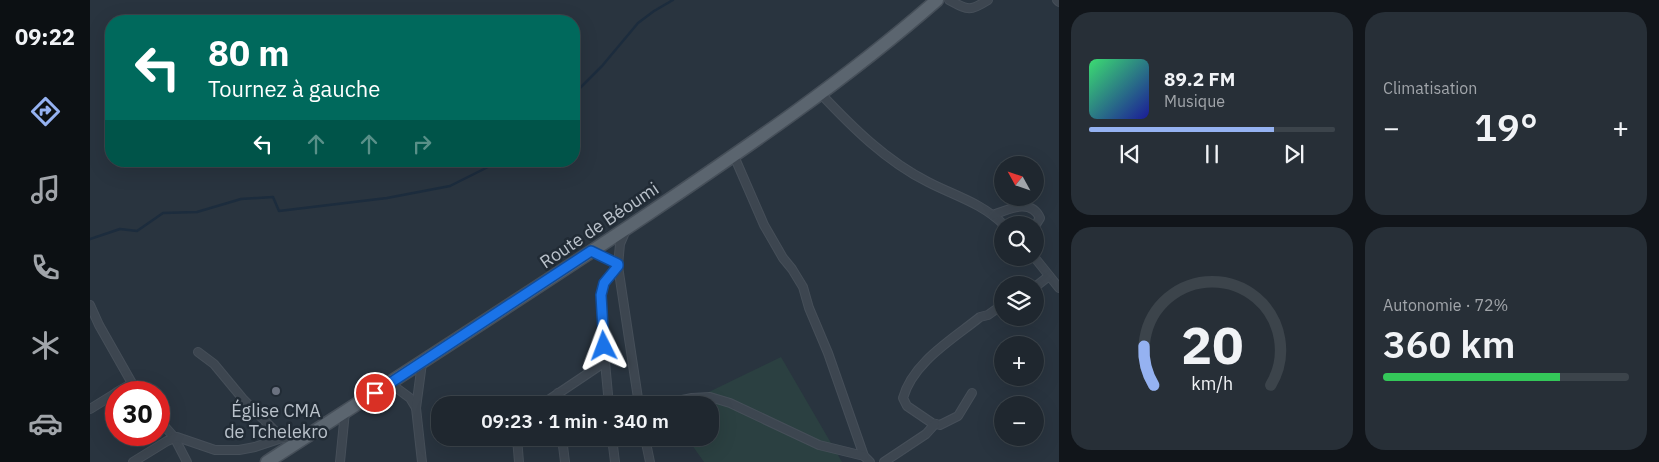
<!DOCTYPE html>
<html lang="fr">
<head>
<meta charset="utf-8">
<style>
  :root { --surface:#1f272f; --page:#272f37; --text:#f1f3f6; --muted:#a1a5aa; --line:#3c444b; --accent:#95b2f1 }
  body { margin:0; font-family:"IBM Plex Sans",sans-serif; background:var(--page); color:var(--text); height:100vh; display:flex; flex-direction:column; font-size:19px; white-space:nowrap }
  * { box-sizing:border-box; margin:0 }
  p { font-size:16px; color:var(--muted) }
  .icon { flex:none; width:28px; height:28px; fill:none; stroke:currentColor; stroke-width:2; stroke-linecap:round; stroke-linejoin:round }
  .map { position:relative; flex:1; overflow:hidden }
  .side { display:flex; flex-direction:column; gap:12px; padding:12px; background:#11151a; width:600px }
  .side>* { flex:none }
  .hud { position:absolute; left:15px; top:15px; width:475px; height:152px; border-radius:20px; box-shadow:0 5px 20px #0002,0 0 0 1px var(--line); background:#00695c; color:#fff; overflow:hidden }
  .needle { width:32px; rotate:310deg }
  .tools { position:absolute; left:904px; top:156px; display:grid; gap:10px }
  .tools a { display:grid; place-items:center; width:50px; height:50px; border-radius:50%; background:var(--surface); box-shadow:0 5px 20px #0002,0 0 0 1px var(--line); font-size:25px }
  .speed { position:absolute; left:15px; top:381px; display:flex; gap:10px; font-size:25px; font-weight:700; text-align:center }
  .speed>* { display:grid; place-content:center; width:65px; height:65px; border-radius:50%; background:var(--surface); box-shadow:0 5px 20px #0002,0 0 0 1px var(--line); line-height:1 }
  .speed .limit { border:8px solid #d22; background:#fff; color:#111 }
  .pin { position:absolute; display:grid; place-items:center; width:42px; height:42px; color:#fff; margin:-21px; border:2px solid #fff; border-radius:50%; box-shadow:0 1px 5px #0007 }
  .me { position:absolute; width:55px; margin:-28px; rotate:357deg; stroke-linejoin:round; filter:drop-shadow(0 0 4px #0008) }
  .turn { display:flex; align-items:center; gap:18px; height:105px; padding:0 20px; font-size:22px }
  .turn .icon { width:65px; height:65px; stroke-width:2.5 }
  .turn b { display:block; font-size:35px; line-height:42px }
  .lanes { display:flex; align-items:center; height:48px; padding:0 20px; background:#0003; justify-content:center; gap:25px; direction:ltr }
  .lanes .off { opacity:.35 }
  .big { font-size:38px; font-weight:600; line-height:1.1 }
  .side .tile { flex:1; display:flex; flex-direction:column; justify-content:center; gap:8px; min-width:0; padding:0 18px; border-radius:20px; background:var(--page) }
  .side .dial { align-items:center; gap:0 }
  .dial svg { height:130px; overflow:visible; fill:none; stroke:var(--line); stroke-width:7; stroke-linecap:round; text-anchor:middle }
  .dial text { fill:var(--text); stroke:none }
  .song { display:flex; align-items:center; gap:15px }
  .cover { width:60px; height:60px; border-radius:8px; background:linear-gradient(135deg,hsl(140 70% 55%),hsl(240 70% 35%)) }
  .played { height:5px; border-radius:2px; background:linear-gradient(90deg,var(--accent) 75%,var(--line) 75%) }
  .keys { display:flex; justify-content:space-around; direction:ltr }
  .heat { display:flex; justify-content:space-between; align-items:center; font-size:28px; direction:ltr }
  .charge { height:8px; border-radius:4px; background:linear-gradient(90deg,#34c759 72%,var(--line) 0) }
  .side .tiles { flex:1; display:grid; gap:12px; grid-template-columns:repeat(2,1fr) }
  .trip { position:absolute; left:341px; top:396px; width:288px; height:50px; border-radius:20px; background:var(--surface); box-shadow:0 5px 20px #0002,0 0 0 1px var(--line); font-weight:600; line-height:50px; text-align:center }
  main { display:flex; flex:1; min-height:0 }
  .tabs { display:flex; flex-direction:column; width:90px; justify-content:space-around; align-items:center; background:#0c1013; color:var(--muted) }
  .tabs .icon { width:35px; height:35px }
  .tabs .selected { color:var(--accent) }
  .tabs b { font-size:22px; color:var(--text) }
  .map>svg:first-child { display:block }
</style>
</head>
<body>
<main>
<nav class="tabs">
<b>09:22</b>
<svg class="icon selected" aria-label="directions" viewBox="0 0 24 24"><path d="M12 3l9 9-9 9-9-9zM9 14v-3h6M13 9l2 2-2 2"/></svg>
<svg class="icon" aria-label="music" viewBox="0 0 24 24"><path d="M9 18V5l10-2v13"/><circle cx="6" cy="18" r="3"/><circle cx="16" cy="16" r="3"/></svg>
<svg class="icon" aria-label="phone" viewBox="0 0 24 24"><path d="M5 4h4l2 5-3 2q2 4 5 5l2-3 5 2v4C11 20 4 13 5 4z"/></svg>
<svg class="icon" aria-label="climate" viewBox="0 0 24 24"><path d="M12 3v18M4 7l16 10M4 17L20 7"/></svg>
<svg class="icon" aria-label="car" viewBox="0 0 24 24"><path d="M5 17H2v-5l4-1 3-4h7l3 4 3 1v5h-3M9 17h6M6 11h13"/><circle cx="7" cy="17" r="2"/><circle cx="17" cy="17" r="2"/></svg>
</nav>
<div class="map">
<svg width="969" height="462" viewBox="0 0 969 462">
  <rect width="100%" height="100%" fill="#29343f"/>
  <path fill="#2b4041" d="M691,357L752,462H614L597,438H620V405H592Z"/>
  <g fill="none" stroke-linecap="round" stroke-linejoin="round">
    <g stroke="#1c2c3d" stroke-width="2.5">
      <path d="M484,94L512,66L548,23L564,11L583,0"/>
      <path d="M0,239L30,229L47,231L73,213L107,212L151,199L183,197L189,211L297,198L360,186L410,161"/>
    </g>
    <g stroke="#464f59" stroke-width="10">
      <g id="street">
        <path d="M859,0C878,10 879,12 898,0"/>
        <path d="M967,0L969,2"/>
        <path d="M730,93C762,127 796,161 838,182C865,196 892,203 914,225"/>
        <path d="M644,156L674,225L693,258L702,269L713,287L719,308L738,353L774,456L780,462"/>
        <path d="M903,215C919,209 941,198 950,218L945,226"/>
        <path d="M536,230L530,244L528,266L549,405"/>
        <path d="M501,251L528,264"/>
        <path d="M945,258L969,288"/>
        <path d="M945,287L959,276"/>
        <path d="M0,305L9,325L47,392"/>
        <path d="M108,352L124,364L153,399L192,438"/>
        <path d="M301,384L320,398L326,408"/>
        <path d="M27,392L41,384"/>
        <path d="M468,393L469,405"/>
        <path d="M882,393L868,416L850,425L842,423L817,406L813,398C823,362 863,339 890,317L898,315L912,305"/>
        <path d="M451,405L515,362"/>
        <path d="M519,405L515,362L511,295L514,283L528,266"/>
        <path d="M568,405L602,398L620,397L640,403L729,445L774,456"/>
        <path d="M0,409L26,393"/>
        <path d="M69,420L84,437L97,462"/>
        <path d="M427,438L429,462"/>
        <path d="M472,438L475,462"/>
        <path d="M522,438L525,462"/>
        <path d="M555,438L560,462"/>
        <path d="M43,462L77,441L87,437L125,450H149L165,447L192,438L213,437"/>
        <path d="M250,462L255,412"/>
        <path d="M332,462L326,408L332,363"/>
        <path d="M794,462L836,434L845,424"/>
      </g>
    </g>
    <g stroke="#464f59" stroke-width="15">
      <path id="primary" d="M177,462C304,380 432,298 558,214C657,147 757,79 847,0"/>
    </g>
    <use href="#street" stroke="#3d4650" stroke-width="8"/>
    <use href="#primary" stroke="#5b656f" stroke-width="12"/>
  </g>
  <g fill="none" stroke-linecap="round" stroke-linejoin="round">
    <g stroke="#114b97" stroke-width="12">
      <path id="route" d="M285,393L501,251L528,264V266L514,283L511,295L514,346"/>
    </g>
    <use href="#route" stroke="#1a73e8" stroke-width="9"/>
  </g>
  <circle fill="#6b7280" stroke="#212b35" stroke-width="2" cx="186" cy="391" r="5"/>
  <g text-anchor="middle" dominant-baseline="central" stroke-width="5" stroke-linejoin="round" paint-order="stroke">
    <g font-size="18" fill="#b9c1ca" stroke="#212b35">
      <text transform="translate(509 225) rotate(-34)">Route de Béoumi</text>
    </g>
    <g font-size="18" fill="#b9c1ca" stroke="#212b35">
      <text x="186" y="410">Église CMA<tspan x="186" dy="21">de Tchelekro</tspan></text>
    </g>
  </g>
</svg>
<div class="tools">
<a><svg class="needle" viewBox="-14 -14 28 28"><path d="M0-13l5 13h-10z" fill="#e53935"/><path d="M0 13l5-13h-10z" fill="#a1a5aa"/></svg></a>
<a><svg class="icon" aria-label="search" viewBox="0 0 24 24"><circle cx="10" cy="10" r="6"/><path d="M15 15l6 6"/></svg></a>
<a><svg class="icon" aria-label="layers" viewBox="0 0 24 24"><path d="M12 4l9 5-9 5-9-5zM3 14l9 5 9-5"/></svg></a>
<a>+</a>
<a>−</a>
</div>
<div class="speed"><div class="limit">30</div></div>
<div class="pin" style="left:285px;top:393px;background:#d93025"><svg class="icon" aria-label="arrive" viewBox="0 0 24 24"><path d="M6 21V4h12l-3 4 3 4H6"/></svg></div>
<svg class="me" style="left:514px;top:346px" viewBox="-20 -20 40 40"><path d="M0-17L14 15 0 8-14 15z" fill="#1a73e8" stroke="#fff" stroke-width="4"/></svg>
<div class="trip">09:23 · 1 min · 340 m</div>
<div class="hud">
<div class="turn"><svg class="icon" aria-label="left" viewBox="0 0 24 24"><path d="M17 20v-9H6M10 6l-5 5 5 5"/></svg><div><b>80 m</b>Tournez à gauche</div></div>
<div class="lanes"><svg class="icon" aria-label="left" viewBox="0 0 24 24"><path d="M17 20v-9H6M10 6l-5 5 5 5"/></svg><svg class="icon off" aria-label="ahead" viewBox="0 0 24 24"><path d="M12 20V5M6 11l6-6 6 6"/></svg><svg class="icon off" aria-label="ahead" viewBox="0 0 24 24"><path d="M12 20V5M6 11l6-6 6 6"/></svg><svg class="icon off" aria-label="right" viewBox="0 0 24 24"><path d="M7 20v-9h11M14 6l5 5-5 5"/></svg></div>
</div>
</div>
<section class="side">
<div class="tiles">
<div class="tile">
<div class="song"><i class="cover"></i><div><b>89.2 FM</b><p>Musique</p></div></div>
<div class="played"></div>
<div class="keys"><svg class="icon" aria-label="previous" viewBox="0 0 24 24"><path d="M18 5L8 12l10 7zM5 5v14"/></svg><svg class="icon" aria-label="pause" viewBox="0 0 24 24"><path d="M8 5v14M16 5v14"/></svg><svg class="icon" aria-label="next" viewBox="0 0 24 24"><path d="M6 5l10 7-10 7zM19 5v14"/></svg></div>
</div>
<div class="tile"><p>Climatisation</p>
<div class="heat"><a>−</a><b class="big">19°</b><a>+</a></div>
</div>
<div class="tile dial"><svg viewBox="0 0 100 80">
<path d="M14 69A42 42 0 1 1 86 69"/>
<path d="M14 69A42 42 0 0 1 8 45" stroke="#95b2f1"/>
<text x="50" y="56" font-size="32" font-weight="700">20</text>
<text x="50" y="72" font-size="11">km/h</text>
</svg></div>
<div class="tile"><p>Autonomie · 72%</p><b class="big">360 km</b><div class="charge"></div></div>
</div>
</section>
</main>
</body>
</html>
